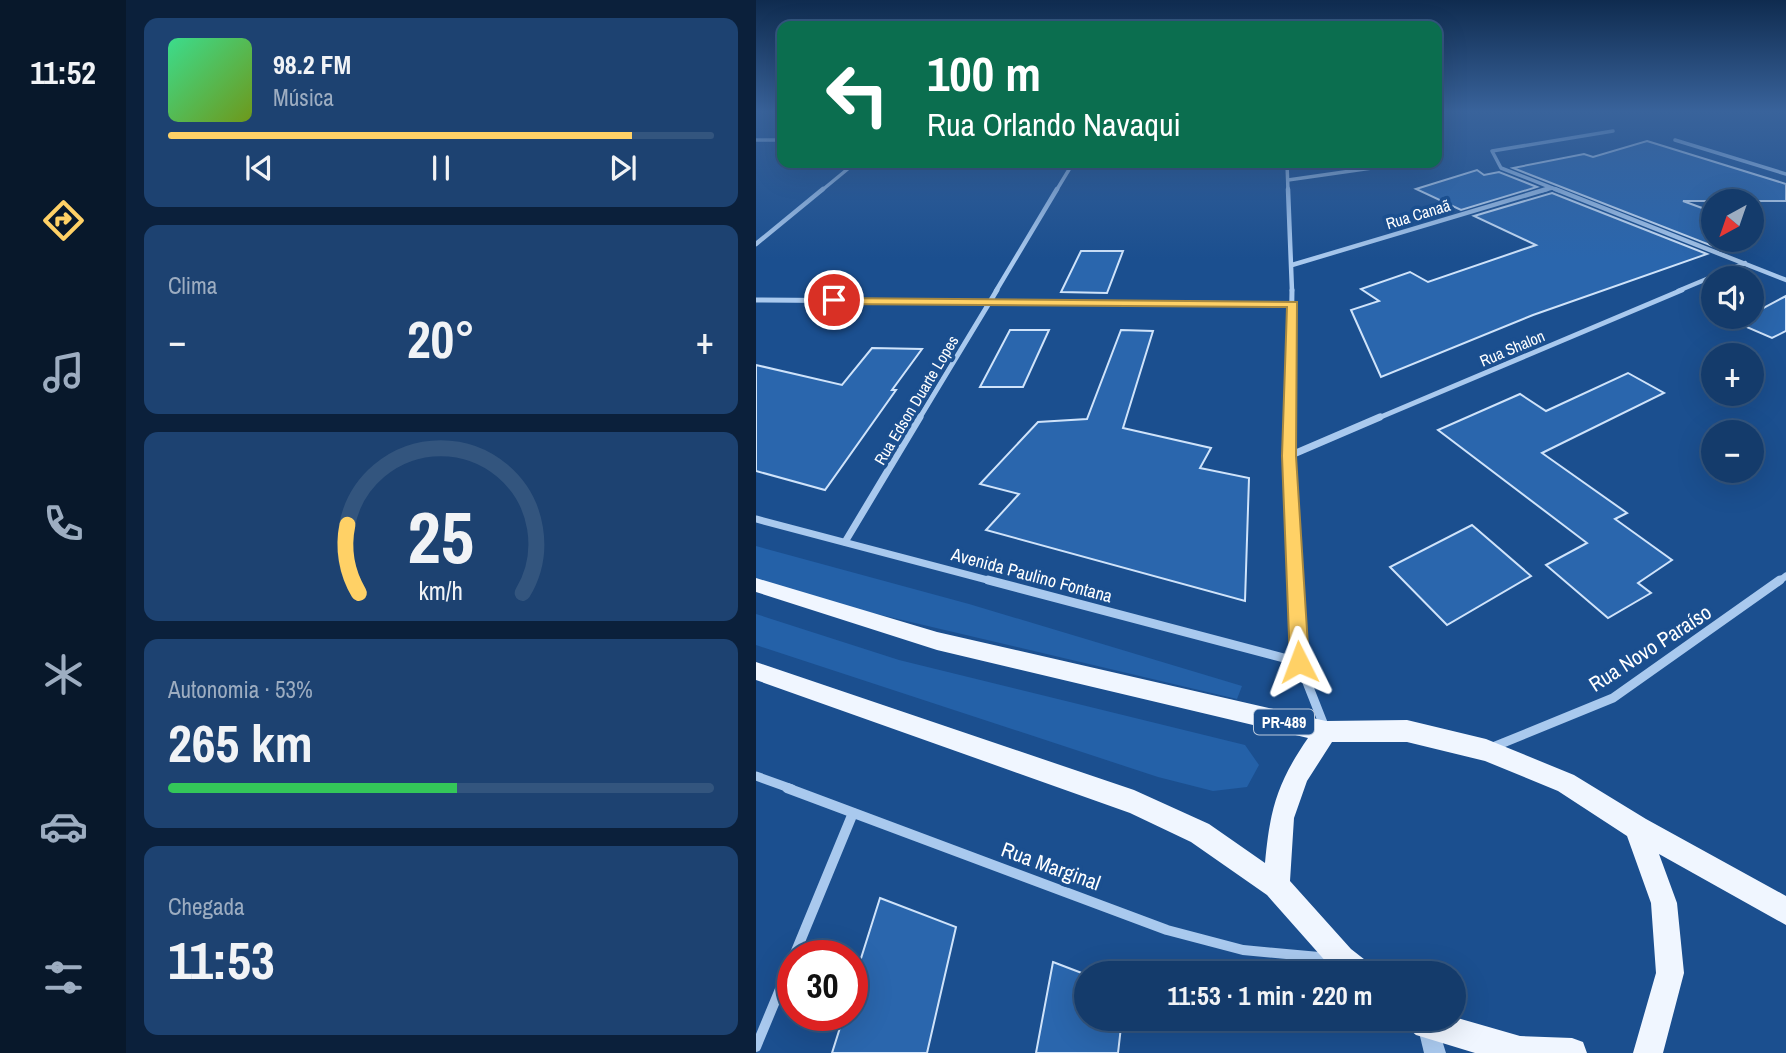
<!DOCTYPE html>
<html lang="pt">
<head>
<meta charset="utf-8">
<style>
  :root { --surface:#143b6b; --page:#1d4271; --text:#f1f3f6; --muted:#9dadc1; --line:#33557e; --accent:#ffd166 }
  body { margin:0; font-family:"Archivo Narrow",sans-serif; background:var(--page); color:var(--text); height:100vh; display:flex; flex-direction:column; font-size:26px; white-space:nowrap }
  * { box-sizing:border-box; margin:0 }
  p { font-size:23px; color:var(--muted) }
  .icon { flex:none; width:38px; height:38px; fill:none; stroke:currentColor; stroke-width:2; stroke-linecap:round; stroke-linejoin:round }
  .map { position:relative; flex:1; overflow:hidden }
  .panel { display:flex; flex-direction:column; gap:18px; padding:18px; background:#0b203b; width:630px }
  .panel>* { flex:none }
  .banner { position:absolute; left:21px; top:21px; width:665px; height:147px; border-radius:14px; box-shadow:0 7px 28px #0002,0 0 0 2px var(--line); background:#0b6e4f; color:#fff; overflow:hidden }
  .needle { width:46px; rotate:220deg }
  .controls { position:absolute; left:945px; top:189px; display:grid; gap:14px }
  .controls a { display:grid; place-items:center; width:63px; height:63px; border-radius:50%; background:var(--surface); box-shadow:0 7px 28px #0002,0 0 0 2px var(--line); font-size:35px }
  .speed { position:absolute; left:21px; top:940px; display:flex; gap:14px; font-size:35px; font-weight:700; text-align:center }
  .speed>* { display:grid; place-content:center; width:91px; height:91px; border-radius:50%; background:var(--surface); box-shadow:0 7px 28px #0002,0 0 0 2px var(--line); line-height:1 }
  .speed .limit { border:10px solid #d22; background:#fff; color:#111 }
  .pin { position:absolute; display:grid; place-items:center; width:60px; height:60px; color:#fff; margin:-30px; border:4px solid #fff; border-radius:50%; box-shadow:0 2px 7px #0007 }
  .me { position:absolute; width:77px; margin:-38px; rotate:357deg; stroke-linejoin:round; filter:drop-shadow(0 0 5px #0008) }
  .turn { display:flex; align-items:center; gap:24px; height:147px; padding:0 35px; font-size:32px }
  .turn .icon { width:91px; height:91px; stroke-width:2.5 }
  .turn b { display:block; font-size:49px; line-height:60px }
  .big { font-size:52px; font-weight:700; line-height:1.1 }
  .panel .tile { flex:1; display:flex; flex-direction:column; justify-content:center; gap:10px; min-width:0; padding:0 24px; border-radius:14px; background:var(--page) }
  .panel .dial { align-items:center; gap:0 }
  .dial svg { height:182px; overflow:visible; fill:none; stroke:var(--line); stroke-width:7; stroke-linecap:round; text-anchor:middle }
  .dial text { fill:var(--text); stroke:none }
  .song { display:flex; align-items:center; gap:21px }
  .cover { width:84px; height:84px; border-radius:10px; background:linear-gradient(135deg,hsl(150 70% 55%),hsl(80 70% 35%)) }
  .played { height:7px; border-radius:4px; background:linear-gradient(90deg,var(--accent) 85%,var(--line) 85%) }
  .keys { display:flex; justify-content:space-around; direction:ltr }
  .heat { display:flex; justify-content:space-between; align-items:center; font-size:38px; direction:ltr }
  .charge { height:10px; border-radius:5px; background:linear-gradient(90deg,#34c759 53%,var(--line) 0) }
  .trip { position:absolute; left:318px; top:961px; width:392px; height:70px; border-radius:35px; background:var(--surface); box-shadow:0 7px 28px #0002,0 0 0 2px var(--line); font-weight:700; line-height:70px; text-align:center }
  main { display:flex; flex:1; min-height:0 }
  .menu { display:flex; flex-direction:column; width:126px; justify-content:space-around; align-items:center; background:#08182b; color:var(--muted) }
  .menu .icon { width:49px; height:49px }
  .menu .selected { color:var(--accent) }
  .menu b { font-size:32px; color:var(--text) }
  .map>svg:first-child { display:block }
</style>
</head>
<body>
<main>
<nav class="menu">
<b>11:52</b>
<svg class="icon selected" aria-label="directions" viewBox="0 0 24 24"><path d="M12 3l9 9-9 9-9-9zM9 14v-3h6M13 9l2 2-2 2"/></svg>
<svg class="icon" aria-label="music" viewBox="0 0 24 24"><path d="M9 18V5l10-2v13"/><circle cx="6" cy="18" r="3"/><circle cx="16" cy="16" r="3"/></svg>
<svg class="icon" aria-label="phone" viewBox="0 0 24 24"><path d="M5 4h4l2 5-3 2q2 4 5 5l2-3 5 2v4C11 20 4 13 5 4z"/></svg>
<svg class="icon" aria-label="climate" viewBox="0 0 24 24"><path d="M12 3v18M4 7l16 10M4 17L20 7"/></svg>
<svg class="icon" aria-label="car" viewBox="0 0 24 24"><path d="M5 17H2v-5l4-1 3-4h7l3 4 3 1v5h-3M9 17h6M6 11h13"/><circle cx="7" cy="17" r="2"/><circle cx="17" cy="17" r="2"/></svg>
<svg class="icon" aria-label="filters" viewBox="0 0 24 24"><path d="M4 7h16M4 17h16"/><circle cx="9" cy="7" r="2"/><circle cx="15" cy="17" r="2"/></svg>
</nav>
<section class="panel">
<div class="tile">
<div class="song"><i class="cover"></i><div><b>98.2 FM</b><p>Música</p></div></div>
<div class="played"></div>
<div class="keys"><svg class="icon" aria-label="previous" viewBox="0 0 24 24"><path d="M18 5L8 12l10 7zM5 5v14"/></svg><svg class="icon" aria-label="pause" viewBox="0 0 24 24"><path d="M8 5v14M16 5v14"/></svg><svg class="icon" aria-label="next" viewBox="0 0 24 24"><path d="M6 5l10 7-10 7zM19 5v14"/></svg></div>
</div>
<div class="tile"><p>Clima</p>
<div class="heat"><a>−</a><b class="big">20°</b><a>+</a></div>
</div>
<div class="tile dial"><svg viewBox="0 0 100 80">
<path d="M14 69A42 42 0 1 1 86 69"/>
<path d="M14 69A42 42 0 0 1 9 39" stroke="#ffd166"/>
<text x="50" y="56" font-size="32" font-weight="700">25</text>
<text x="50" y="72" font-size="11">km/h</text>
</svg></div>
<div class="tile"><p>Autonomia · 53%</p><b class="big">265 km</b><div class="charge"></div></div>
<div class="tile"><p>Chegada</p><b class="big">11:53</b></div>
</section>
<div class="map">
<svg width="1030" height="1053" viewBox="0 0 1030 1053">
  <rect width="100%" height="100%" fill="#1b4f8f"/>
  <g fill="#2461a8">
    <path d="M0,546L213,604L486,686L481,699L91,607L0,580Z"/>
    <path d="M0,614L143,660L489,745L503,765L491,787L457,791L402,777L0,645Z"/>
  </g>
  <g fill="#2a66ad" stroke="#cfe3fa" stroke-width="2">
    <path d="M891,141L1030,184V201H927L957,212V240H988L964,249L757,168L828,154L837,157Z"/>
    <path d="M721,170L728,175L743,172L781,187L705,210L660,189Z"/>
    <path d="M796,193L951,254L777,315L625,377L595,310L623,301L605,289L654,272L672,282L780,245L718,216Z"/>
    <path d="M325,251H367L351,293L305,292Z"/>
    <path d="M1030,296V331L1016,338L979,322L996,317V314Z"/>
    <path d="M254,330H293L267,387H224Z"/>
    <path d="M365,330L397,331L367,428L455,448L444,468L493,478L489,601L230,530L263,494L224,484L282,422L331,419Z"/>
    <path d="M116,348L166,349L136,390H140L69,490L0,471V365L86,385Z"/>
    <path d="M872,373L908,393L786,453L871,513L859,519L916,560L882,583L895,593L852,618L790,565L831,543L682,430L764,394L790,411Z"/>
    <path d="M716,525L775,576L691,625L634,567Z"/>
    <path d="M124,898L200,927L171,1053H76L88,1015H96V987Z"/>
    <path d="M297,962L331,975V1018H366L362,1053H280Z"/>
  </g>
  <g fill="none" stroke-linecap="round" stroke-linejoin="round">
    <g stroke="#a9c9ee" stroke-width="3.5">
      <path d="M0,140H26"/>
      <path d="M919,140L1030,174"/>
      <path d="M531,163L532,191"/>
      <path d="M532,180L651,163"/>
      <path d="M65,191L99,163"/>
      <path d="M300,191L317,163"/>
      <path d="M785,191L796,188"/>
      <path d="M804,191L745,168L736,151L857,131"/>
    </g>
    <g stroke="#a9c9ee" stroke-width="4.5">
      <path d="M532,189L536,291"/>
      <path d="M799,189L1030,280"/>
      <path d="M0,244L67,189"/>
      <path d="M536,265L791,189"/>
      <path d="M240,291L301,189"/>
      <path d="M922,291L989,263"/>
    </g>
    <g stroke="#a9c9ee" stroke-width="5">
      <path d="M0,300L537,304"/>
      <path d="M163,419L241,290"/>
      <path d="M534,419L536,290"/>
      <path d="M620,419L926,290"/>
    </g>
    <g stroke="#a9c9ee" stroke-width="7">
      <path d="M534,417L533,456L539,582"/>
      <path d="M533,456L624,417"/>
      <path d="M0,519L239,582"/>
      <path d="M89,542L164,417"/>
      <path d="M1022,582L1030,576"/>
    </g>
    <g stroke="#a9c9ee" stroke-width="9">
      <path d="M232,580L543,662"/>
      <path d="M539,580L543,662L569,728"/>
      <path d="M737,747L857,698L1024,580"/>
      <path d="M0,776L36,789"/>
    </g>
    <g stroke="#a9c9ee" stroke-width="10">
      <path d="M31,788L411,930L487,950L574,958"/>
      <path d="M38,956L97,813"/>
      <path d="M0,1047L37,958"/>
    </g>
    <path fill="#a9c9ee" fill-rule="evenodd" d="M663,1018H679L690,1053H668L661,1024Z"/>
    <g fill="#f0f6ff" fill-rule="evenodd">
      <path d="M0,578L181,632L570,721L651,720L730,739L818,775L890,819L1030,896V925L903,854L921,903L928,973L907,1053H877L900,973L895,903L871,836L802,791L729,761L651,742H576L551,781L538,818L534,881L595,949L613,963L617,973H580L511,895L435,842L374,813L0,680V662L378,790L453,824L509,863C514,809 521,783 552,738L181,650L0,592Z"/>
      <path d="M698,1017L764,1036L816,1038L827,1042L831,1053H719L660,1035L653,1029L649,1018Z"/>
    </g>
  </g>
  <linearGradient id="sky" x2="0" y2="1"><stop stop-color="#0f2b4f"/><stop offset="0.43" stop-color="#39639b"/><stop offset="1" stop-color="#39639b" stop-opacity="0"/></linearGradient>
  <rect width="1030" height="259" fill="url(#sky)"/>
  <path fill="#ffd166" stroke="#a68842" stroke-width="2" d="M74,298L541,302L540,456L553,662L550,668L543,671L536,668L534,662L526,456L531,307L78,304L74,303Z"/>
  <g text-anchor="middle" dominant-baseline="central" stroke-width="7" stroke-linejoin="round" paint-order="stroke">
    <g font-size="16" fill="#fff" stroke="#1b4f8f">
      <text transform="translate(662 214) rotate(-17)">Rua Canaã</text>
      <text transform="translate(756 348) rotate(-23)">Rua Shalon</text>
      <text transform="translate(160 400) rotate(-59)">Rua Edson Duarte Lopes</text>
    </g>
    <rect fill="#1b4f8f" stroke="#bbcadd" stroke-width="2" x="498" y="709.5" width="60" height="25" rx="5"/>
    <g font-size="16" font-weight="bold" fill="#fff">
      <text x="528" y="722">PR-489</text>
    </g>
    <g font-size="18" fill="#fff" stroke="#1b4f8f">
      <text transform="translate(276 575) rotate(15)">Avenida Paulino Fontana</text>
    </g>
    <g font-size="21" fill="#fff" stroke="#1b4f8f">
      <text transform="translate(894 648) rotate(-33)">Rua Novo Paraíso</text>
      <text transform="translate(295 866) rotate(20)">Rua Marginal</text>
    </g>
  </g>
</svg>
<div class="controls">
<a><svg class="needle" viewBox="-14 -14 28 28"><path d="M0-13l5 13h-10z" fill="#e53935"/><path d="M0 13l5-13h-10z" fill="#9dadc1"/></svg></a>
<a><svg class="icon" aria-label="sound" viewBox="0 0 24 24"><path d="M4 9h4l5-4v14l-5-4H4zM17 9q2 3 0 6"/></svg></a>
<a>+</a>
<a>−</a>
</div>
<div class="speed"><div class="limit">30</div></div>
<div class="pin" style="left:78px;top:300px;background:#d93025"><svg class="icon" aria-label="arrive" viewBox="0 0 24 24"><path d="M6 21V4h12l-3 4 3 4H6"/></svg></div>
<svg class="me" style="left:543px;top:662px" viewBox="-20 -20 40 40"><path d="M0-17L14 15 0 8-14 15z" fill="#ffd166" stroke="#fff" stroke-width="4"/></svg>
<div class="trip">11:53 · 1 min · 220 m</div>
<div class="banner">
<div class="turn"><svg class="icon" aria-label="left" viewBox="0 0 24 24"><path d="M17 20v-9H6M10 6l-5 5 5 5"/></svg><div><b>100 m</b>Rua Orlando Navaqui</div></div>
</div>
</div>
</main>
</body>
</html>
